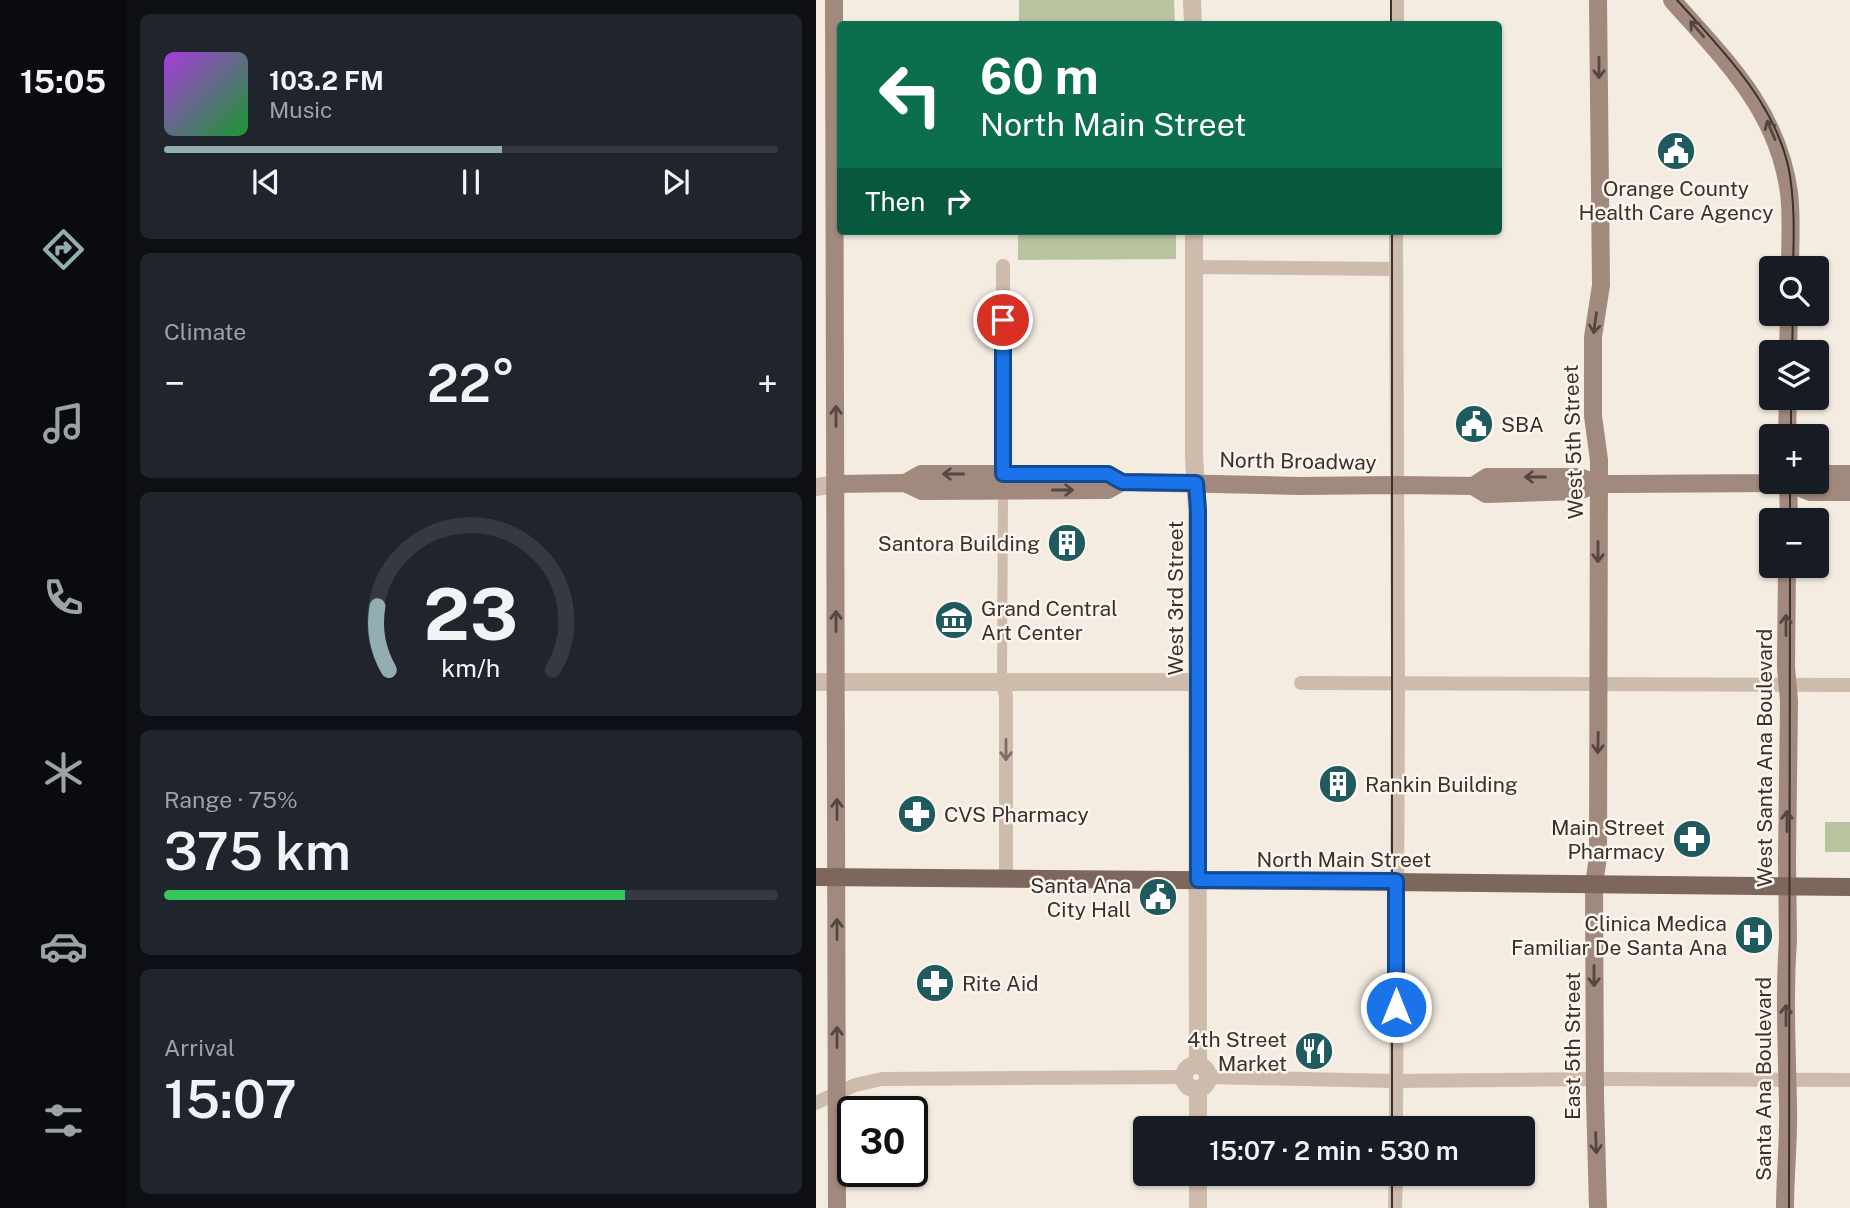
<!DOCTYPE html>
<html lang="en">
<head>
<meta charset="utf-8">
<style>
  :root { --surface:#171b24; --page:#20242c; --text:#f1f3f6; --muted:#9ea1a6; --line:#363941; --accent:#92aeb2 }
  body { margin:0; font-family:"Public Sans",sans-serif; background:var(--page); color:var(--text); height:100vh; display:flex; flex-direction:column; font-size:26px; white-space:nowrap }
  * { box-sizing:border-box; margin:0 }
  p { font-size:23px; color:var(--muted) }
  .icon { flex:none; width:38px; height:38px; fill:none; stroke:currentColor; stroke-width:2; stroke-linecap:round; stroke-linejoin:round }
  .map { position:relative; flex:1; overflow:hidden }
  .drawer { display:flex; flex-direction:column; gap:14px; padding:14px; background:#0d0f14; width:690px }
  .drawer>* { flex:none }
  .hud { position:absolute; left:21px; top:21px; width:665px; height:214px; border-radius:7px; box-shadow:0 2px 5px #0004; background:#0b6e4f; color:#fff; overflow:hidden }
  .controls { position:absolute; left:943px; top:256px; display:grid; gap:14px }
  .controls a { display:grid; place-items:center; width:70px; height:70px; border-radius:7px; background:var(--surface); box-shadow:0 2px 5px #0004; font-size:35px }
  .speed { position:absolute; left:21px; top:1096px; display:flex; gap:14px; font-size:35px; font-weight:700; text-align:center }
  .speed>* { display:grid; place-content:center; width:91px; height:91px; border-radius:50%; background:var(--surface); box-shadow:0 2px 5px #0004; line-height:1 }
  .speed .limit { border:4px solid #111; border-radius:10px; background:#fff; color:#111 }
  .pin { position:absolute; display:grid; place-items:center; width:60px; height:60px; color:#fff; margin:-30px; border:4px solid #fff; border-radius:50%; box-shadow:0 2px 7px #0007 }
  .me { position:absolute; width:77px; margin:-38px; rotate:0deg; stroke-linejoin:round; filter:drop-shadow(0 0 5px #0008) }
  .turn { display:flex; align-items:center; gap:24px; height:147px; padding:0 28px; font-size:32px }
  .turn .icon { width:91px; height:91px; stroke-width:2.5 }
  .turn b { display:block; font-size:49px; line-height:60px }
  .then { display:flex; align-items:center; height:66px; padding:0 28px; background:#0003; gap:14px; font-size:26px }
  .big { font-size:52px; font-weight:600; line-height:1.1 }
  .drawer .widget { flex:1; display:flex; flex-direction:column; justify-content:center; gap:10px; min-width:0; padding:0 24px; border-radius:10px; background:var(--page) }
  .drawer .dial { align-items:center; gap:0 }
  .dial svg { height:182px; overflow:visible; fill:none; stroke:var(--line); stroke-width:7; stroke-linecap:round; text-anchor:middle }
  .dial text { fill:var(--text); stroke:none }
  .song { display:flex; align-items:center; gap:21px }
  .cover { width:84px; height:84px; border-radius:10px; background:linear-gradient(135deg,hsl(280 70% 55%),hsl(130 70% 35%)) }
  .played { height:7px; border-radius:4px; background:linear-gradient(90deg,var(--accent) 55%,var(--line) 55%) }
  .keys { display:flex; justify-content:space-around; direction:ltr }
  .heat { display:flex; justify-content:space-between; align-items:center; font-size:38px; direction:ltr }
  .charge { height:10px; border-radius:5px; background:linear-gradient(90deg,#34c759 75%,var(--line) 0) }
  .trip { position:absolute; left:317px; top:1116px; width:402px; height:70px; border-radius:7px; background:var(--surface); box-shadow:0 2px 5px #0004; font-weight:600; line-height:70px; text-align:center }
  main { display:flex; flex:1; min-height:0 }
  .menu { display:flex; flex-direction:column; width:126px; justify-content:space-around; align-items:center; background:#090b0e; color:var(--muted) }
  .menu .icon { width:49px; height:49px }
  .menu .active { color:var(--accent) }
  .menu b { font-size:32px; color:var(--text) }
  .map>svg:first-child { display:block }
</style>
</head>
<body>
<main>
<nav class="menu">
<b>15:05</b>
<svg class="icon active" aria-label="directions" viewBox="0 0 24 24"><path d="M12 3l9 9-9 9-9-9zM9 14v-3h6M13 9l2 2-2 2"/></svg>
<svg class="icon" aria-label="music" viewBox="0 0 24 24"><path d="M9 18V5l10-2v13"/><circle cx="6" cy="18" r="3"/><circle cx="16" cy="16" r="3"/></svg>
<svg class="icon" aria-label="phone" viewBox="0 0 24 24"><path d="M5 4h4l2 5-3 2q2 4 5 5l2-3 5 2v4C11 20 4 13 5 4z"/></svg>
<svg class="icon" aria-label="climate" viewBox="0 0 24 24"><path d="M12 3v18M4 7l16 10M4 17L20 7"/></svg>
<svg class="icon" aria-label="car" viewBox="0 0 24 24"><path d="M5 17H2v-5l4-1 3-4h7l3 4 3 1v5h-3M9 17h6M6 11h13"/><circle cx="7" cy="17" r="2"/><circle cx="17" cy="17" r="2"/></svg>
<svg class="icon" aria-label="filters" viewBox="0 0 24 24"><path d="M4 7h16M4 17h16"/><circle cx="9" cy="7" r="2"/><circle cx="15" cy="17" r="2"/></svg>
</nav>
<section class="drawer">
<div class="widget">
<div class="song"><i class="cover"></i><div><b>103.2 FM</b><p>Music</p></div></div>
<div class="played"></div>
<div class="keys"><svg class="icon" aria-label="previous" viewBox="0 0 24 24"><path d="M18 5L8 12l10 7zM5 5v14"/></svg><svg class="icon" aria-label="pause" viewBox="0 0 24 24"><path d="M8 5v14M16 5v14"/></svg><svg class="icon" aria-label="next" viewBox="0 0 24 24"><path d="M6 5l10 7-10 7zM19 5v14"/></svg></div>
</div>
<div class="widget"><p>Climate</p>
<div class="heat"><a>−</a><b class="big">22°</b><a>+</a></div>
</div>
<div class="widget dial"><svg viewBox="0 0 100 80">
<path d="M14 69A42 42 0 1 1 86 69"/>
<path d="M14 69A42 42 0 0 1 9 41" stroke="#92aeb2"/>
<text x="50" y="56" font-size="32" font-weight="700">23</text>
<text x="50" y="72" font-size="11">km/h</text>
</svg></div>
<div class="widget"><p>Range · 75%</p><b class="big">375 km</b><div class="charge"></div></div>
<div class="widget"><p>Arrival</p><b class="big">15:07</b></div>
</section>
<div class="map">
<svg width="1035" height="1208" viewBox="0 0 1035 1208">
  <rect width="100%" height="100%" fill="#f4ebe1"/>
  <g fill="#b8c4a0">
    <path d="M203,0H358L359,24H203Z"/>
    <path d="M202,231H360V259L202,260Z"/>
    <rect x="1009" y="822" width="25" height="30"/>
  </g>
  <g fill="none" stroke-linecap="round" stroke-linejoin="round">
    <path stroke="#cdbbac" stroke-width="10" d="M186,683L187,490"/>
    <g stroke="#cdbbac" stroke-width="14">
      <path d="M581,24V0"/>
      <path d="M580,231L582,684L580,1129"/>
      <path d="M187,266V482"/>
      <path d="M378,267L579,269"/>
      <path d="M186,683L190,696V879"/>
      <path d="M485,683L1035,685"/>
      <path d="M392,1077L577,1081L779,1079L1035,1080"/>
      <path d="M0,1103L39,1085L66,1079L368,1077"/>
      <path d="M579,1208L580,1174"/>
    </g>
    <g stroke="#cdbbac" stroke-width="18">
      <path d="M376,0L377,24"/>
      <path d="M378,231V455L381,510L382,1065"/>
      <path d="M0,487L20,484"/>
      <path d="M0,682H381"/>
      <circle cx="380" cy="1077" r="12"/>
      <path d="M382,1089V1129"/>
      <path d="M382,1174V1208"/>
    </g>
    <g stroke="#a18a7d" stroke-width="18">
      <path d="M18,0L21,1208"/>
      <path d="M856,0C909,60 962,110 973,193C976,217 974,243 974,268"/>
      <path d="M972,352L973,313"/>
      <path d="M971,436L972,397"/>
      <path d="M1001,474H1035"/>
      <path d="M972,481L973,520"/>
      <path d="M89,483L105,474H292L306,482"/>
      <path d="M972,483L994,492H1035"/>
      <path d="M20,484L89,483L106,491L292,490L306,482L484,486L581,485L657,486L670,494L762,491L783,484"/>
      <path d="M657,486L671,477H763L783,484H801L959,483L976,481"/>
      <path d="M782,1208L779,1097L778,884L782,857L783,460L777,416V337L785,285L782,0"/>
      <path d="M969,1208C969,1174 973,1140 972,1106C971,1051 968,996 972,940L971,859L973,701L970,667L971,565"/>
    </g>
    <path stroke="#7d675c" stroke-width="18" d="M0,877L485,881L1035,887"/>
    <g stroke="#3b302b" stroke-width="2">
      <path d="M575,0V24"/>
      <path d="M861,0C905,49 956,99 972,165C979,199 978,234 977,268"/>
      <path d="M576,231V1129"/>
      <path d="M976,352L977,313"/>
      <path d="M975,436V397"/>
      <path d="M974,520V481"/>
      <path d="M576,1208V1174"/>
      <path d="M973,1208L974,565"/>
    </g>
  </g>
  <defs><path id="oneway-shaft" d="M-6 0H5M1.5-3L5.5 0L1.5 3" fill="none" stroke-width="1.6" stroke-linecap="round" stroke-linejoin="round" transform="scale(1.75)"/></defs>
  <g stroke="#544640">
    <use href="#oneway-shaft" transform="translate(881 29) rotate(-131)"/>
    <use href="#oneway-shaft" transform="translate(783 68) rotate(90)"/>
    <use href="#oneway-shaft" transform="translate(955 130) rotate(-113)"/>
    <use href="#oneway-shaft" transform="translate(779 323) rotate(98)"/>
    <use href="#oneway-shaft" transform="translate(20 416) rotate(-90)"/>
    <use href="#oneway-shaft" transform="translate(137 474) rotate(180)"/>
    <use href="#oneway-shaft" transform="translate(719 477) rotate(-180)"/>
    <use href="#oneway-shaft" transform="translate(247 490)"/>
    <use href="#oneway-shaft" transform="translate(782 552) rotate(90)"/>
    <use href="#oneway-shaft" transform="translate(20 621) rotate(-90)"/>
    <use href="#oneway-shaft" transform="translate(970 625) rotate(-90)"/>
    <use href="#oneway-shaft" transform="translate(782 743) rotate(91)"/>
    <use href="#oneway-shaft" transform="translate(21 809) rotate(-90)"/>
    <use href="#oneway-shaft" transform="translate(971 821) rotate(-90)"/>
    <use href="#oneway-shaft" transform="translate(21 929) rotate(-90)"/>
    <use href="#oneway-shaft" transform="translate(778 976) rotate(90)"/>
    <use href="#oneway-shaft" transform="translate(970 1015) rotate(-90)"/>
    <use href="#oneway-shaft" transform="translate(21 1037) rotate(-90)"/>
    <use href="#oneway-shaft" transform="translate(780 1143) rotate(88)"/>
  </g>
  <use stroke="#7d6f65" href="#oneway-shaft" transform="translate(190 750) rotate(90)"/>
  <g fill="none" stroke-linecap="round" stroke-linejoin="round">
    <g stroke="#114b97" stroke-width="18">
      <path id="route" d="M187,320V474H292L306,482L380,483L382,510V880L580,881V1007"/>
    </g>
    <use href="#route" stroke="#1a73e8" stroke-width="12"/>
  </g>
  <defs>
    <g id="civic-disc" transform="scale(2.0125)"><circle r="9.5" fill="#1f5a5e" stroke="#fbf5ee"/><path d="M-.6-6.5H3V-4.5H.6V-3L4-1V1h2V6H-6V1h2V-1L-.6-3ZM-1.2 2.5V6h2.4V2.5Z" fill="#fff"/></g>
    <g id="building-disc" transform="scale(2.0125)"><circle r="9.5" fill="#1f5a5e" stroke="#fbf5ee"/><path d="M-4-6H4V6H1V3H-1V6H-4ZM-2.5-4.3h1.7v1.8h-1.7ZM.8-4.3h1.7v1.8H.8ZM-2.5-1h1.7V.8h-1.7ZM.8-1h1.7V.8H.8Z" fill="#fff"/></g>
    <g id="museum-disc" transform="scale(2.0125)"><circle r="9.5" fill="#1f5a5e" stroke="#fbf5ee"/><path d="M0-6L6-3V-2H-6V-3ZM-5-1h2V3h-2ZM-1-1h2V3h-2ZM3-1h2V3H3ZM-6 4H6V6H-6Z" fill="#fff"/></g>
    <g id="pharmacy-disc" transform="scale(2.0125)"><circle r="9.5" fill="#1f5a5e" stroke="#fbf5ee"/><path d="M-2-6h4v4h4v4h-4v4h-4v-4h-4v-4h4Z" fill="#fff"/></g>
    <g id="hospital-disc" transform="scale(2.0125)"><circle r="9.5" fill="#1f5a5e" stroke="#fbf5ee"/><path d="M-5-5h3v3.5h4V-5h3V5h-3V1.5h-4V5h-3Z" fill="#fff"/></g>
    <g id="restaurant-disc" transform="scale(2.0125)"><circle r="9.5" fill="#1f5a5e" stroke="#fbf5ee"/><path d="M-5-6h1v4h1v-4h1v4h1v-4h1v5L-1.5 .5V6h-2V.5L-5-1ZM5-6V6H3V1.5H1.5Q1.5-4 5-6Z" fill="#fff"/></g>
  </defs>
  <g fill-rule="evenodd">
    <use href="#civic-disc" x="860" y="151"/>
    <use href="#civic-disc" x="658" y="424"/>
    <use href="#building-disc" x="251" y="543"/>
    <use href="#museum-disc" x="138" y="620"/>
    <use href="#building-disc" x="522" y="784"/>
    <use href="#pharmacy-disc" x="101" y="814"/>
    <use href="#pharmacy-disc" x="876" y="839"/>
    <use href="#civic-disc" x="342" y="897"/>
    <use href="#hospital-disc" x="938" y="935"/>
    <use href="#pharmacy-disc" x="119" y="983"/>
    <use href="#restaurant-disc" x="498" y="1051"/>
  </g>
  <g text-anchor="middle" dominant-baseline="central" stroke-width="5" stroke-linejoin="round" paint-order="stroke">
    <g font-size="21" fill="#3b302b" stroke="#fbf5ee" text-anchor="start">
      <text x="860" y="188" text-anchor="middle">Orange County<tspan x="860" dy="24">Health Care Agency</tspan></text>
      <text x="685" y="424">SBA</text>
      <text x="224" y="543" text-anchor="end">Santora Building</text>
      <text x="165" y="608">Grand Central<tspan x="165" dy="24">Art Center</tspan></text>
      <text x="549" y="784">Rankin Building</text>
      <text x="128" y="814">CVS Pharmacy</text>
      <text x="849" y="827" text-anchor="end">Main Street<tspan x="849" dy="24">Pharmacy</tspan></text>
      <text x="315" y="885" text-anchor="end">Santa Ana<tspan x="315" dy="24">City Hall</tspan></text>
      <text x="911" y="923" text-anchor="end">Clinica Medica<tspan x="911" dy="24">Familiar De Santa Ana</tspan></text>
      <text x="146" y="983">Rite Aid</text>
      <text x="471" y="1039" text-anchor="end">4th Street<tspan x="471" dy="24">Market</tspan></text>
    </g>
    <g font-size="21" fill="#3b302b" stroke="#fbf5ee">
      <text transform="translate(757 442) rotate(-92)">West 5th Street</text>
      <text transform="translate(482 461) rotate(1)">North Broadway</text>
      <text transform="translate(359 598) rotate(-90)">West 3rd Street</text>
      <text transform="translate(948 758) rotate(-90)">West Santa Ana Boulevard</text>
      <text x="528" y="859">North Main Street</text>
      <text transform="translate(756 1046) rotate(-90)">East 5th Street</text>
      <text transform="translate(947 1079) rotate(-90)">Santa Ana Boulevard</text>
    </g>
  </g>
</svg>
<div class="controls">
<a><svg class="icon" aria-label="search" viewBox="0 0 24 24"><circle cx="10" cy="10" r="6"/><path d="M15 15l6 6"/></svg></a>
<a><svg class="icon" aria-label="layers" viewBox="0 0 24 24"><path d="M12 4l9 5-9 5-9-5zM3 14l9 5 9-5"/></svg></a>
<a>+</a>
<a>−</a>
</div>
<div class="speed"><div class="limit">30</div></div>
<div class="pin" style="left:187px;top:320px;background:#d93025"><svg class="icon" aria-label="arrive" viewBox="0 0 24 24"><path d="M6 21V4h12l-3 4 3 4H6"/></svg></div>
<svg class="me" style="left:580px;top:1007px" viewBox="-20 -20 40 40"><circle r="17" fill="#1a73e8" stroke="#fff" stroke-width="3"/><path d="M0-11L8 9 0 5-8 9z" fill="#fff"/></svg>
<div class="trip">15:07 · 2 min · 530 m</div>
<div class="hud">
<div class="turn"><svg class="icon" aria-label="left" viewBox="0 0 24 24"><path d="M17 20v-9H6M10 6l-5 5 5 5"/></svg><div><b>60 m</b>North Main Street</div></div>
<div class="then">Then<svg class="icon" aria-label="right" viewBox="0 0 24 24"><path d="M7 20v-9h11M14 6l5 5-5 5"/></svg></div>
</div>
</div>
</main>
</body>
</html>
